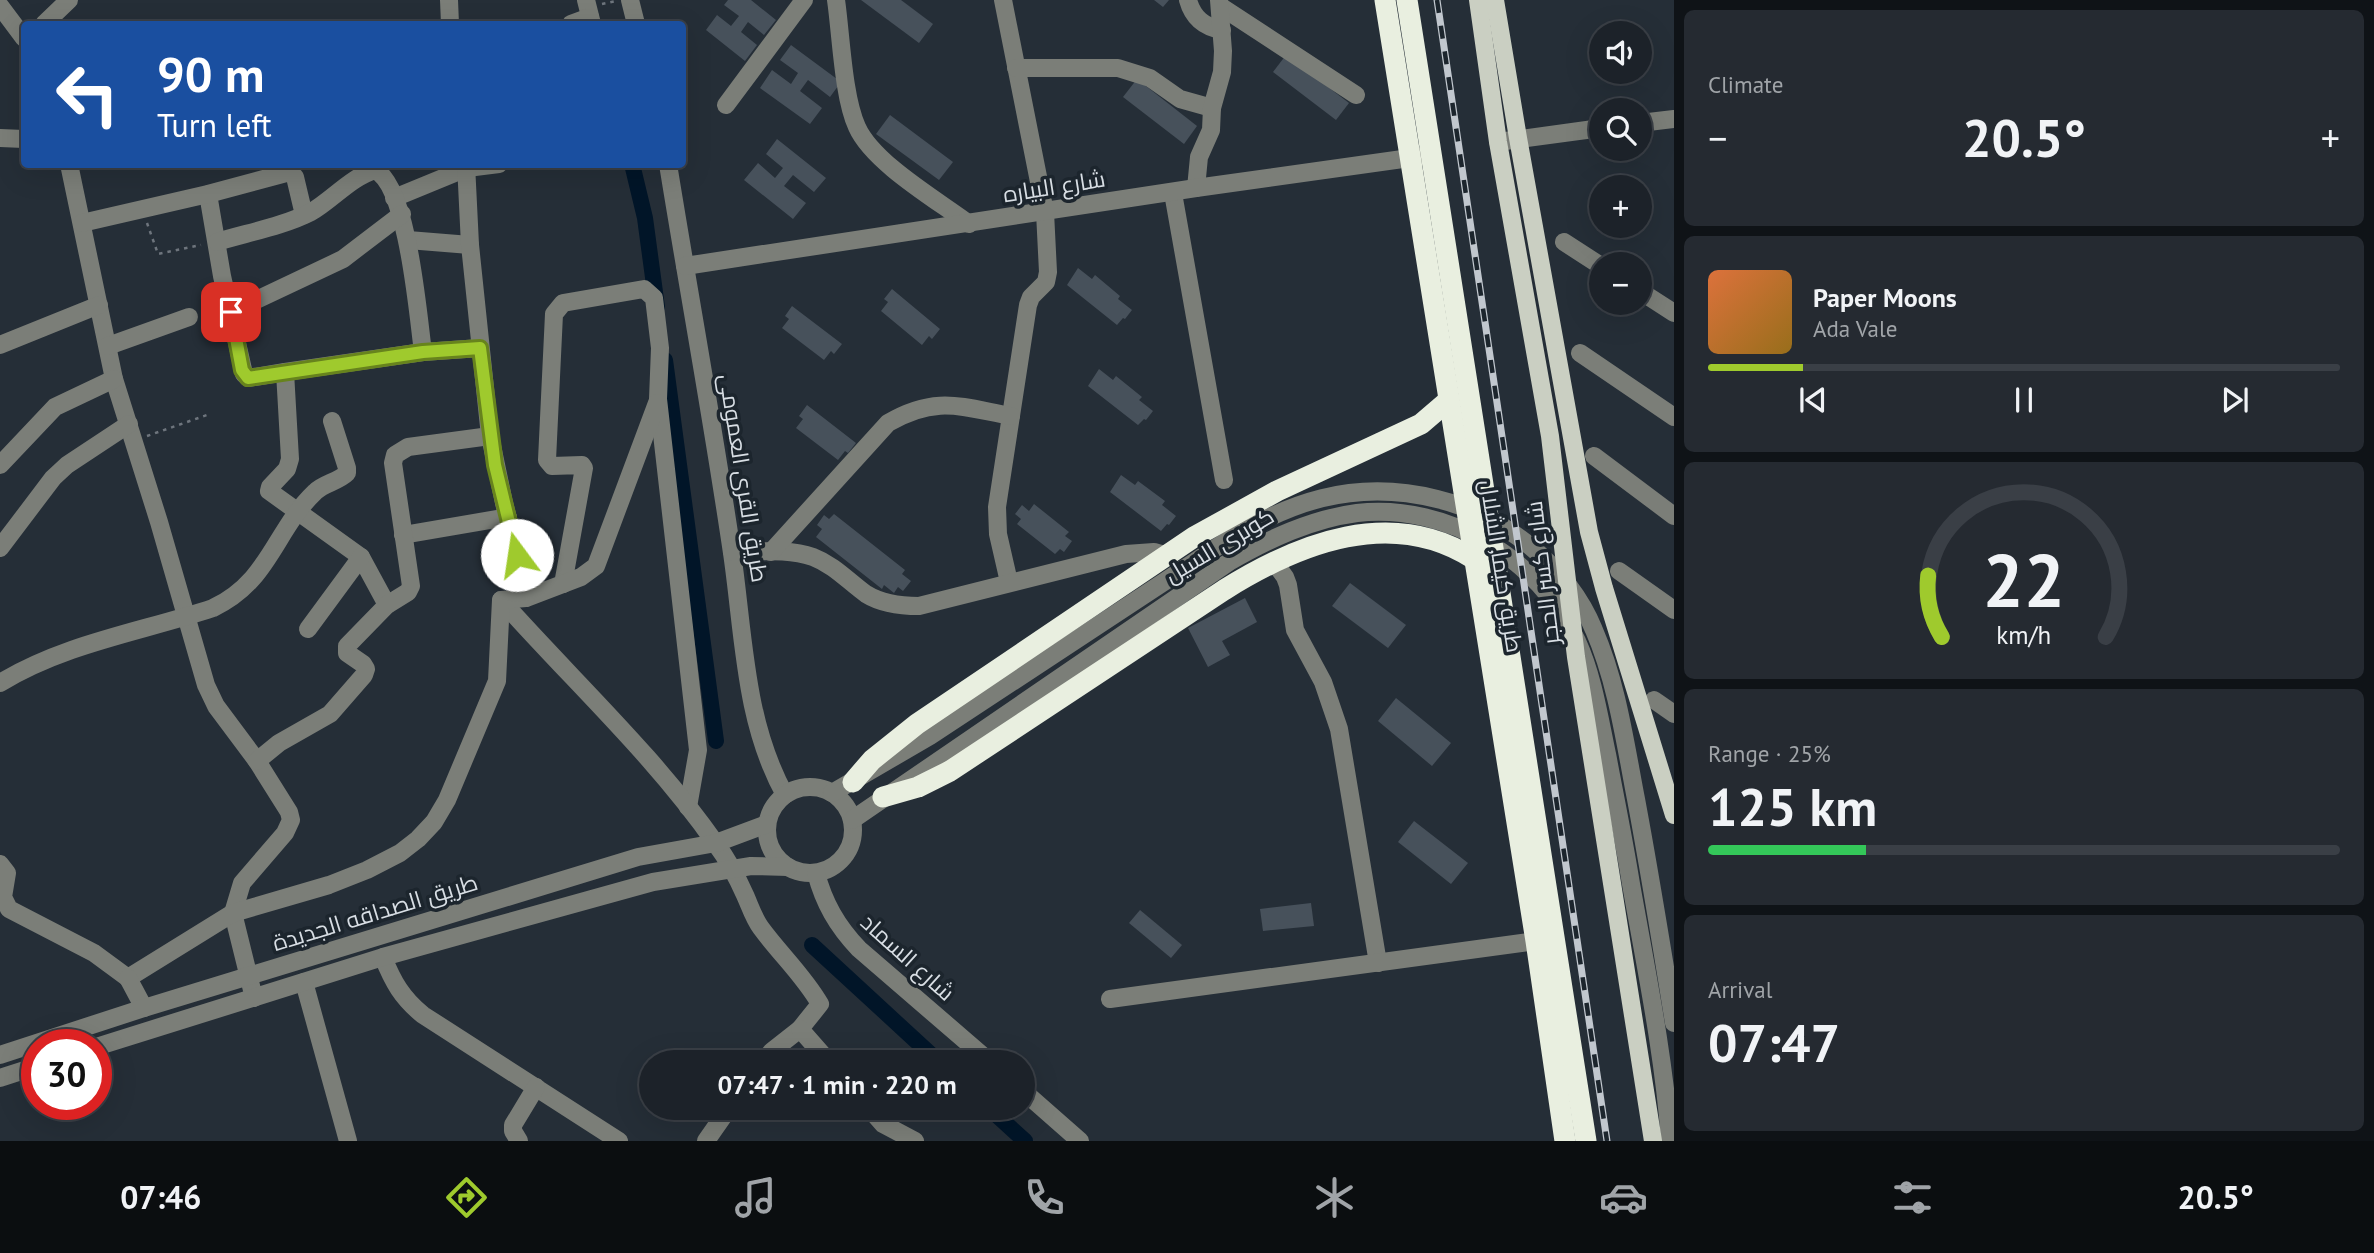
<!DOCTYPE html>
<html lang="en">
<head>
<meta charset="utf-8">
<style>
  :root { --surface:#1c2229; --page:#252a31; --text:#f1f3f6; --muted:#a0a4a8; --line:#3a3f46; --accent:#9fca2d }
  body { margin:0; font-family:"PT Sans",Cairo,sans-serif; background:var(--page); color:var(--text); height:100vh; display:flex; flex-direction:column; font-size:26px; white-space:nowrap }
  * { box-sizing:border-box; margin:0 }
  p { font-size:23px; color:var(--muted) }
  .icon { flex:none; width:38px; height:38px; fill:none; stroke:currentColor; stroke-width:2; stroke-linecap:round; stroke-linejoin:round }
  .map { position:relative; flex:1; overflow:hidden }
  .side { display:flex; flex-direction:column; gap:10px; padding:10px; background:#0f1317; width:700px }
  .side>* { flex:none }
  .hud { position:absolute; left:21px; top:21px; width:665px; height:147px; border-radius:7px; box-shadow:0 7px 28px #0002,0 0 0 2px var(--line); background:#1a4fa0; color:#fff; overflow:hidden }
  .fabs { position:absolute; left:1589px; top:21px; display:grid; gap:14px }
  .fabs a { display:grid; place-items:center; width:63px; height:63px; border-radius:50%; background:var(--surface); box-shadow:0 7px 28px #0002,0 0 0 2px var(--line); font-size:35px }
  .speed { position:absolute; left:21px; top:1029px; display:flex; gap:14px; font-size:35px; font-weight:700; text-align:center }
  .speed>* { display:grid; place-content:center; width:91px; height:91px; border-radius:50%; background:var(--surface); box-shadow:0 7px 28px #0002,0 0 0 2px var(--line); line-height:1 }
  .speed .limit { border:10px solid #d22; background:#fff; color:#111 }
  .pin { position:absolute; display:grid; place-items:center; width:60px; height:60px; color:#fff; margin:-30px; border-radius:14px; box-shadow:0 4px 10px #0006 }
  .me { position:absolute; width:77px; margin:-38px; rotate:346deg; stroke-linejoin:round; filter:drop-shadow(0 0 5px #0008) }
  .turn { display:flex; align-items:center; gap:24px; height:147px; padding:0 21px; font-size:32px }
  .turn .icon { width:91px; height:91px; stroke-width:2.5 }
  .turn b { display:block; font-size:49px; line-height:60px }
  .big { font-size:52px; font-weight:600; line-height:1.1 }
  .side .widget { flex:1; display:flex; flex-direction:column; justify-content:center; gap:10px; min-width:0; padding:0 24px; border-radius:10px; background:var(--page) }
  .side .dial { align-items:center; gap:0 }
  .dial svg { height:182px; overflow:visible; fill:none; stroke:var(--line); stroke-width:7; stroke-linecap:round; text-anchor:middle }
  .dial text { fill:var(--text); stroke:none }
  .song { display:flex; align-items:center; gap:21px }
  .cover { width:84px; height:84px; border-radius:10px; background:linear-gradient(135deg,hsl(20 70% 55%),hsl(40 70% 35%)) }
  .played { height:7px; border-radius:4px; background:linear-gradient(90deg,var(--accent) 15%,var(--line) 15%) }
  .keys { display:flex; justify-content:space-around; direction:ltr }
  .heat { display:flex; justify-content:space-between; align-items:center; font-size:38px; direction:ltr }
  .charge { height:10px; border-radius:5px; background:linear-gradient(90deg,#34c759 25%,var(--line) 0) }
  .trip { position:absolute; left:639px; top:1050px; width:396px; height:70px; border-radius:35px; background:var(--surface); box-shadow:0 7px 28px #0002,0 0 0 2px var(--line); font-weight:600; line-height:70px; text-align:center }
  .tab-bar { display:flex; height:112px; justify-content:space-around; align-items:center; background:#0b0e10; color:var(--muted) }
  .tab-bar .icon { width:49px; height:49px }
  .tab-bar .current { color:var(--accent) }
  .tab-bar b { font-size:32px; color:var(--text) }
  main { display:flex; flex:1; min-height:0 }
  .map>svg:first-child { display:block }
</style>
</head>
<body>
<main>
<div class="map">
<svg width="1674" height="1141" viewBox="0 0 1674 1141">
  <rect width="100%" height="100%" fill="#252e37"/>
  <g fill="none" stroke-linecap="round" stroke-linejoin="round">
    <g stroke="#011528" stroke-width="16">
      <path d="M632,164L645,218L657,307"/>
      <path d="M665,360L716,741"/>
      <path d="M812,945L939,1062"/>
      <path d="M989,1108L1025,1141"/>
    </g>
  </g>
  <g fill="#47515b">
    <path d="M728,0H751L776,20L764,35L748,22L741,32L757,45L745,61L706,30L717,15L731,26L739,16L724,5Z"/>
    <path d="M861,0H901L933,24L919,43Z"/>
    <path d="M1154,0H1169L1163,7Z"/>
    <path d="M791,45L841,82L830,97L808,80L800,91L822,108L810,124L760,88L772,70L791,84L798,73L780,60Z"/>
    <path d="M1286,55L1349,103L1336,120L1273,72Z"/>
    <path d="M1137,79L1197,126L1184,144L1123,97Z"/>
    <path d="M890,115L953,162L939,180L876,134Z"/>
    <path d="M777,139L826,178L814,192L793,175L784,186L806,203L793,219L744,180L758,163L775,178L783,168L766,154Z"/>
    <path d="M1078,268L1092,279L1095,275L1120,296L1118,299L1132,310L1125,319L1123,318L1117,325L1067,285Z"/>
    <path d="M892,289L940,329L932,339L929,336L922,345L881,311L888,302L884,299Z"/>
    <path d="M792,306L842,344L834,354L831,351L824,360L782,328L789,319L785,316Z"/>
    <path d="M1099,369L1113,380L1116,376L1142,397L1139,400L1153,411L1146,420L1144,419L1138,425L1088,386Z"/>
    <path d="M807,405L856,443L848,453L845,451L838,460L796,428L803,419L799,416Z"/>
    <path d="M1121,475L1135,485L1138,481L1165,501L1162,505L1176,516L1169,525L1167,524L1161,531L1110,492Z"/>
    <path d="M1034,504L1069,532L1065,536L1072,541L1064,552L1060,549L1055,554L1017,524L1021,519L1015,514L1022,505L1029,511Z"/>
    <path d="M834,514L905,570L902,574L911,581L903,591L898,587L894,593L884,585L882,589L816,537L822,529L817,525L824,515L829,519Z"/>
    <path d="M1350,583L1406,625L1388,648L1332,606Z"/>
    <path d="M1245,598L1257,622L1222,641L1230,655L1208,667L1188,628Z"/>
    <path d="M1396,698L1451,743L1432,766L1378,721Z"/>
    <path d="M1414,821L1468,863L1451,884L1398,842Z"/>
    <path d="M1311,903L1314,926L1263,931L1260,909Z"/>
    <path d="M1140,910L1182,945L1171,958L1129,923Z"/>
  </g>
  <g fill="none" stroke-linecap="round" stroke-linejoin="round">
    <g stroke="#6e757d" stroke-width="2.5" stroke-dasharray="3.5 5" stroke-linecap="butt">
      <path d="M602,4L616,1"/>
      <path d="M147,223L158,254L201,245"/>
      <path d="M147,436L207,415"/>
    </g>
    <g stroke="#7b7e78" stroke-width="18">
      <path d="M449,0L450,24"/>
      <path d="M586,0L592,24"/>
      <path d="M630,0L636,24"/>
      <path d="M836,0C841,34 843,97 857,127C873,163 937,200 969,224"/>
      <path d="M1003,0L1045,212L1048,272L1046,282L1031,297L1028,305L997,507L998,534L1009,582"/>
      <path d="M1188,0C1193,18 1204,27 1222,30"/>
      <path d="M0,6L24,38"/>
      <path d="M1220,6L1356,95"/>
      <path d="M44,24L69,0"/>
      <path d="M571,24L590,17"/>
      <path d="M1016,68H1118L1150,78L1180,99L1212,108"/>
      <path d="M726,105L804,0"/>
      <path d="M1640,123L1674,119"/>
      <path d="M0,138L24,139"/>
      <path d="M1498,142L1601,128"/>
      <path d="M69,164L114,379L159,522L206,685L216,706L257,761L289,812L291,820L285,833L242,883L233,913L254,998"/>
      <path d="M668,164C689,294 713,423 732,553C744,635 744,721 785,795"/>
      <path d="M1196,188L1199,157L1211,130L1212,108L1222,72L1223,51L1219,0"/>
      <path d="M1173,193L1224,480"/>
      <path d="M208,194L222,276L244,374L248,378L285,372L290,459L287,469L270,487L269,491L361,557L387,605"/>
      <path d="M394,198L467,168L499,164"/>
      <path d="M82,223L208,194L290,172L295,177L304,215"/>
      <path d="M408,240L470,245"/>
      <path d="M217,242C246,233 284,226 311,212C332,200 351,177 375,170C408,186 418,316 423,352L480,348"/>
      <path d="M1564,242L1601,266"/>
      <path d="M685,266L1196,188L1424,156"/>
      <path d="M1640,291L1674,313"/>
      <path d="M231,312L343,259L402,214"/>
      <path d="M0,345L99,305"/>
      <path d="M108,346L189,317"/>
      <path d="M1580,353L1674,417"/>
      <path d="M285,372L423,352"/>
      <path d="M1594,456L1674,516"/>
      <path d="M0,465L55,407L114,379"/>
      <path d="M403,535L508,517"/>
      <path d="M0,548L53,478L67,465L129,424"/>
      <path d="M732,552C758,552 788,548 813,557C834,565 848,581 866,594C882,604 901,606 919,606L1126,554L1154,552L1168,556"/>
      <path d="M771,552L888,423C936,395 961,407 1011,416"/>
      <path d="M1274,562L1285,577L1288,585L1295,630L1323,682L1339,729L1378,963"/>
      <path d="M1619,571L1674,610"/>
      <path d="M563,584L584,468L582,465L552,466L547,460L554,314L563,303L644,289L654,298L660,348L658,399L698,750L688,807"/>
      <path d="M526,598L581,577L596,566L657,403"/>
      <path d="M501,600C573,681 654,755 716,844C728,860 737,877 745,895C750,906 754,919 761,928C780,954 804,976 820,1004L800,1029L772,1051L763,1062"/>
      <path d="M308,629L361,557"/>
      <path d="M0,683C66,643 141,632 213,608C270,581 274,531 315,492C324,483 338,482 347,473V468L332,421"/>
      <path d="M1654,700L1674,714"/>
      <path d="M257,761L279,743L330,714L364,675L366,669L363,664L347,653V646L387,605L408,592L411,586L393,463L395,455L408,447L490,436"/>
      <circle cx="810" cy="830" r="43"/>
      <path d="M832,793L930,736L1217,547C1286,502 1354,478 1437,499C1503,515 1568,566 1594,630C1617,683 1625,742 1636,799C1650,874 1662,948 1674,1023"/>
      <path d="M852,820L1229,562C1269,539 1311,519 1357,513C1449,503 1539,559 1577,641C1593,676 1599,716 1607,754C1615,797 1624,840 1631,884C1646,969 1664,1055 1670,1141"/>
      <path d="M0,864L7,873L3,897L9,909L94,953L128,978L233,913L329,885L367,870L400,853L418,839L434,822L447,800L497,681L501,600L526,598V587L504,503L490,436L470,245L466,164"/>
      <path d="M816,873C824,903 837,926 859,949L990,1062"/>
      <path d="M383,957C393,982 402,998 423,1015L619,1141"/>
      <path d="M128,978L144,1008"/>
      <path d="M304,982L348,1141"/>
      <path d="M1110,999L1536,941"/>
      <path d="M800,1029L829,1062"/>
      <path d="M96,1047L383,957L653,882L751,866L788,867"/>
      <path d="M0,1055L144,1008L638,857L716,843L767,824"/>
      <path d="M0,1078L37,1066"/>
      <path d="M1022,1090L1080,1141"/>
      <path d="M869,1108L883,1124L915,1141"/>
      <path d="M519,1141L513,1131V1125L536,1087"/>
      <path d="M706,1141L729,1108"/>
    </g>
    <g stroke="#cacfc2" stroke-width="18">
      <path d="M1478,0L1498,142L1550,436L1576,657L1653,1141"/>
      <path d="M1495,0L1518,138L1589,532L1604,588L1674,815"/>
    </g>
    <g stroke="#e9efe0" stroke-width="21">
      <path d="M1385,0L1536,941L1565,1141"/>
      <path d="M1407,0L1586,1141"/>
      <path d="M853,782L872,760L917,724L1194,537L1277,491L1421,424L1449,400"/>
      <path d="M883,797L918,787L950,771L1224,590C1299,543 1392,506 1474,559"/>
    </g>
    <g stroke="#c1c7ce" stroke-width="7">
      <path id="rail" d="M1437,0L1607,1141"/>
    </g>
    <use href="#rail" stroke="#1c252d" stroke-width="4.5" stroke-dasharray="13" stroke-linecap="butt"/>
  </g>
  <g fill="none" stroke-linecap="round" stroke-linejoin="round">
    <g stroke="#67831d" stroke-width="18">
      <path id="route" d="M231,312L242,370L248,378L423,352L480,348L495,465L517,555"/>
    </g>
    <use href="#route" stroke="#9fca2d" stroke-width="12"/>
  </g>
  <g text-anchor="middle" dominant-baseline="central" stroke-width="7" stroke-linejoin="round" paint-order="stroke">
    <g font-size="23" fill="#d8dee4" stroke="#1c252d">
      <text transform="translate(1054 186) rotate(-9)">شارع البياره</text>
      <text transform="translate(744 478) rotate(81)">طريق القرى العمومى</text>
      <text transform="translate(1219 545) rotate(-31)">كوبرى السيل</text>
      <text transform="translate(1502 566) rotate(81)">طريق كيما, الشلال</text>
      <text transform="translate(1542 573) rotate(-97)">شارع كسر الحجر</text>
      <text transform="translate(375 912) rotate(-17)">طريق الصداقه الجديدة</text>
      <text transform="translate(908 957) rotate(42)">شارع السماد</text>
    </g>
  </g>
</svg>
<div class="fabs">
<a><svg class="icon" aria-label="sound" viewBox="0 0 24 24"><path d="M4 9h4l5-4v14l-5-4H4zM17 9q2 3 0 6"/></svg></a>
<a><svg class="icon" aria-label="search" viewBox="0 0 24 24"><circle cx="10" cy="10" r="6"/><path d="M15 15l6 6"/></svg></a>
<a>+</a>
<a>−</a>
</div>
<div class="speed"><div class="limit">30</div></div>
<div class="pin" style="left:231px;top:312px;background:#d93025"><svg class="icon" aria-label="arrive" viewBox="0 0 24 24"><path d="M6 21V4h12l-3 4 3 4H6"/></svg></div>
<svg class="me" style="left:517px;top:555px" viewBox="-20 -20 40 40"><circle r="19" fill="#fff"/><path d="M0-13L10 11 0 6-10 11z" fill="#9fca2d"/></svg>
<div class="trip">07:47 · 1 min · 220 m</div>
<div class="hud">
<div class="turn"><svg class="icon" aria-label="left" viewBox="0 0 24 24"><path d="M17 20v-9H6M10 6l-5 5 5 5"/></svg><div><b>90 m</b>Turn left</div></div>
</div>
</div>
<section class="side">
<div class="widget"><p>Climate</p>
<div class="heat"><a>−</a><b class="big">20.5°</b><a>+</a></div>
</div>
<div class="widget">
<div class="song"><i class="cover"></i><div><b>Paper Moons</b><p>Ada Vale</p></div></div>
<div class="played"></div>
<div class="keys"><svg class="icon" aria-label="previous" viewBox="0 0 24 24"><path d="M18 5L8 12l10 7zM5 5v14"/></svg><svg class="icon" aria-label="pause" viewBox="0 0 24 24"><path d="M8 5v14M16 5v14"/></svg><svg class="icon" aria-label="next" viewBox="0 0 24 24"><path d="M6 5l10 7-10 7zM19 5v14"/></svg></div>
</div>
<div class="widget dial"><svg viewBox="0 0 100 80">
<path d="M14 69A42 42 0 1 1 86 69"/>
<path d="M14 69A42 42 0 0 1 8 42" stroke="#9fca2d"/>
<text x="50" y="56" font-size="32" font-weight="700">22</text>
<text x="50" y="72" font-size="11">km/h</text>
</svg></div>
<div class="widget"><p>Range · 25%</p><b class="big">125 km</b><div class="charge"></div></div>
<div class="widget"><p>Arrival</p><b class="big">07:47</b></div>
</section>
</main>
<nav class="tab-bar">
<b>07:46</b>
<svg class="icon current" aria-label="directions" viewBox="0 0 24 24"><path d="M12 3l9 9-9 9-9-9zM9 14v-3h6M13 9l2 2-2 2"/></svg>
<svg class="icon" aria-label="music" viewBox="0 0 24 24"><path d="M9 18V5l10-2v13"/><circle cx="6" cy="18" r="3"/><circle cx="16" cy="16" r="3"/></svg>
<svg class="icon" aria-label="phone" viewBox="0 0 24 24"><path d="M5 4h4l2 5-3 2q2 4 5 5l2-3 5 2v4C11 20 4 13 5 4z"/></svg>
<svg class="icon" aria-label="climate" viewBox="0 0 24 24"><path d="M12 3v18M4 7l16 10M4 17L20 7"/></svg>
<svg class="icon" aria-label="car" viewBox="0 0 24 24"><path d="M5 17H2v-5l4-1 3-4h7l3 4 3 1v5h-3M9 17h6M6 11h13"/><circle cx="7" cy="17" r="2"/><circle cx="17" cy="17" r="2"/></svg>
<svg class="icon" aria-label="filters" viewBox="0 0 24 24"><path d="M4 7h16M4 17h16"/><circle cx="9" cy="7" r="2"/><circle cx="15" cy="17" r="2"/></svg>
<b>20.5°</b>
</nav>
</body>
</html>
